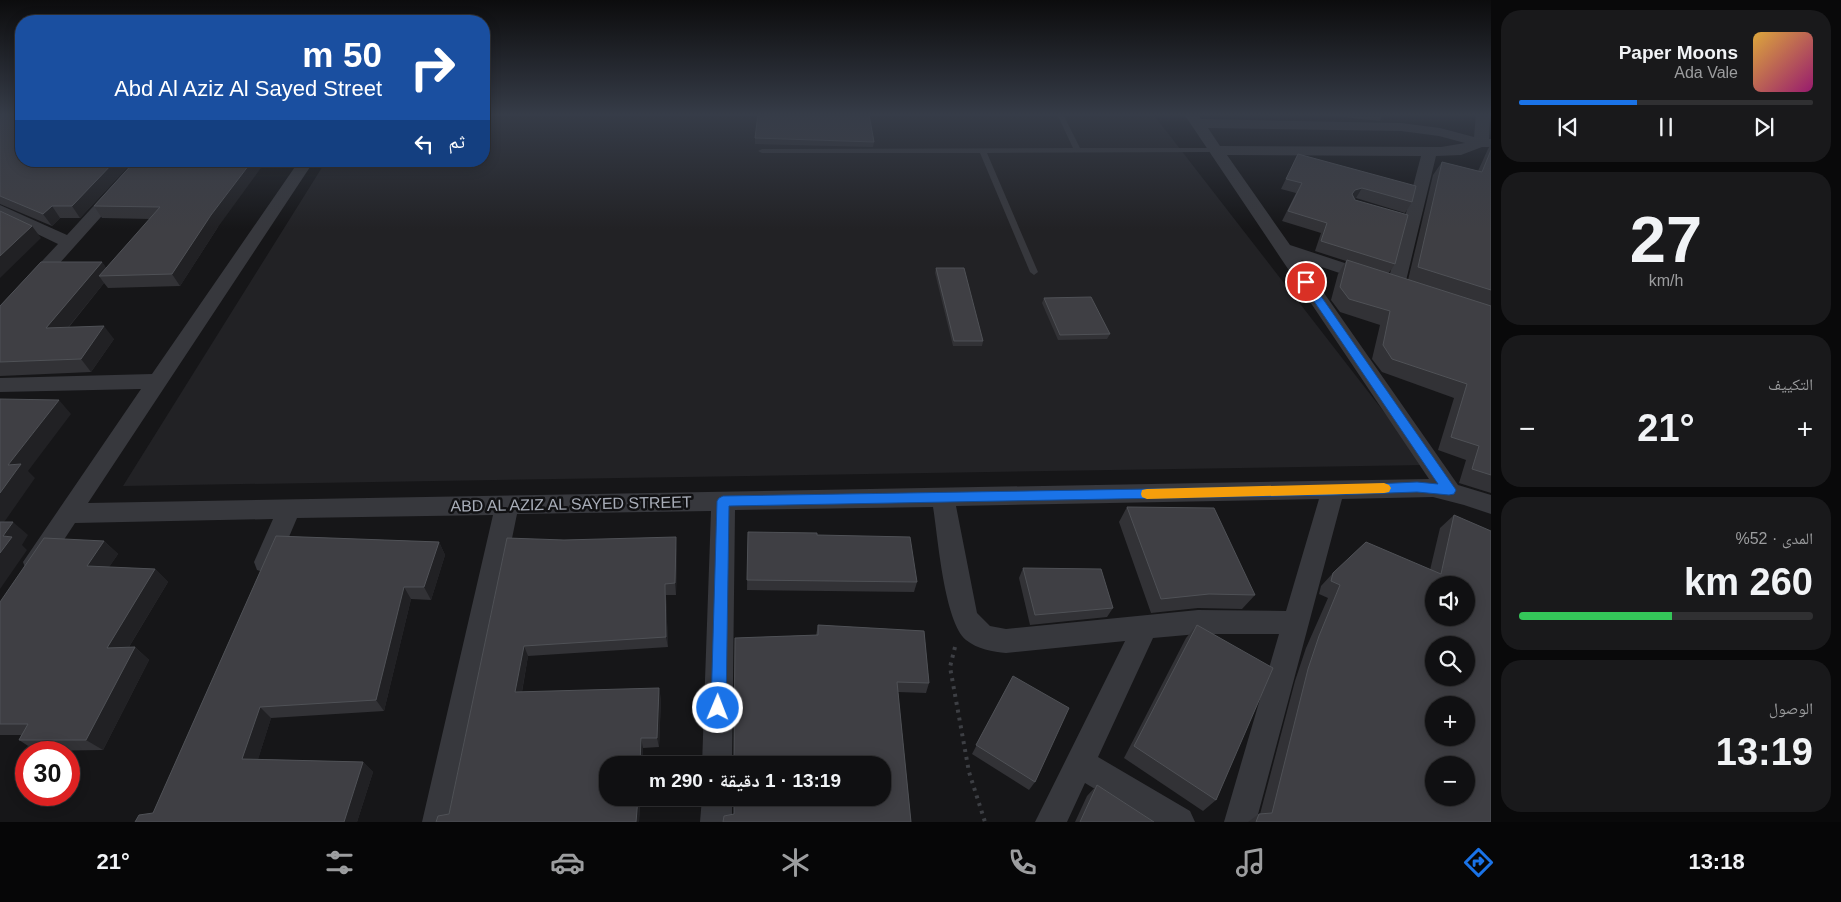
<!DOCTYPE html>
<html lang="ar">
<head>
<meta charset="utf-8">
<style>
  :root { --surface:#101012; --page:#19191b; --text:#f1f3f6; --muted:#9c9d9f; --line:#303032; --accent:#1a73e8 }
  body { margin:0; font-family:Helvetica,"Noto Naskh Arabic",sans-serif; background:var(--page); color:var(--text); direction:rtl; height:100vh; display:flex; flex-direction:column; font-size:19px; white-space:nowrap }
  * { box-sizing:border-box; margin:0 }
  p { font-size:16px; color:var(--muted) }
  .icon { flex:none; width:28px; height:28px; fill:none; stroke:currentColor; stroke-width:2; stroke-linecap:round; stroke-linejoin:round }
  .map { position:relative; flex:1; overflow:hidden; direction:ltr }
  .drawer { display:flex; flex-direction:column; gap:10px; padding:10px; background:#09090a; width:350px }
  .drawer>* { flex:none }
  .top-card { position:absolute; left:15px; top:15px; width:475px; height:152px; border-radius:20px; box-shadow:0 2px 12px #0003,0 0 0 1px var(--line); direction:rtl; background:#1a4fa0; color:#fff; overflow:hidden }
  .buttons { position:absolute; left:1425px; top:576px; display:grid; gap:10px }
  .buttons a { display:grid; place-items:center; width:50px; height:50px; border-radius:50%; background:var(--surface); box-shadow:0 2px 12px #0003,0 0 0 1px var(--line); font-size:25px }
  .speed { position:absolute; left:15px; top:741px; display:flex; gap:10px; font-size:25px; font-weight:700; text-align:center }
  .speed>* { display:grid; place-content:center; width:65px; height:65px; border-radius:50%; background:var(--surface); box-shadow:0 2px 12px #0003,0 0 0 1px var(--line); line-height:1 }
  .speed .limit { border:8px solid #d22; background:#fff; color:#111 }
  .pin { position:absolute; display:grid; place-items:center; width:42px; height:42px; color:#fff; margin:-21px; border:2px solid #fff; border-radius:50%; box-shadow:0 1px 5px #0007 }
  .me { position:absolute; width:55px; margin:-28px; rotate:1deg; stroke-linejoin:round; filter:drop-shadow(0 0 4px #0008) }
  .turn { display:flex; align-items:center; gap:18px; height:105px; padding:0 25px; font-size:22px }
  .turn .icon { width:65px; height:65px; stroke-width:2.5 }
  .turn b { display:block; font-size:35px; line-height:42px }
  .then { display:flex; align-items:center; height:48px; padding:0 25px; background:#0003; gap:10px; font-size:19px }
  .big { font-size:38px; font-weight:700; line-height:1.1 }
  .drawer .card { flex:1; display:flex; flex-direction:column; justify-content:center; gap:8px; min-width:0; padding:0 18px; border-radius:20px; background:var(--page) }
  .drawer .dial { align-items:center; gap:0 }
  .dial b { font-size:65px; line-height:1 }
  .song { display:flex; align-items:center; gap:15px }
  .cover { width:60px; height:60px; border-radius:8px; background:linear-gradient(135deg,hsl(40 70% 55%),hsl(320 70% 35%)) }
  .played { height:5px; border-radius:2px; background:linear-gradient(90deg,var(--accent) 40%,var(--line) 40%) }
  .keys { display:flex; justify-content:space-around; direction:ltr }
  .heat { display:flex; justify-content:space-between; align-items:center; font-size:28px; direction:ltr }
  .charge { height:8px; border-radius:4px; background:linear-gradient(90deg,#34c759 52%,var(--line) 0) }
  .trip { position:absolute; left:599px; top:756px; width:292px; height:50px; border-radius:20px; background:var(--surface); box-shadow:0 2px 12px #0003,0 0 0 1px var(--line); font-weight:700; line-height:50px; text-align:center; direction:rtl }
  .menu { display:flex; height:80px; justify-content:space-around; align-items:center; background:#060607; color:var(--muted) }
  .menu .icon { width:35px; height:35px }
  .menu .current { color:var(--accent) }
  .menu b { font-size:22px; color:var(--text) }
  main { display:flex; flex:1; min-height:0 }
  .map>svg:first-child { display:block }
</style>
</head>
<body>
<main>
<section class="drawer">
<div class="card">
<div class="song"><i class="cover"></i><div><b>Paper Moons</b><p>Ada Vale</p></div></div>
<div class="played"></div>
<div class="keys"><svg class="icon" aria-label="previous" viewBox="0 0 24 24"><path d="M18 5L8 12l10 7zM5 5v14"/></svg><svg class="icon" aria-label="pause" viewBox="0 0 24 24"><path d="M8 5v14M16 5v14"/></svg><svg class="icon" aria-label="next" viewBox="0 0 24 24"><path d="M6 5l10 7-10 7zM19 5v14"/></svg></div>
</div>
<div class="card dial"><b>27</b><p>km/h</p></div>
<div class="card"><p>التكييف</p>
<div class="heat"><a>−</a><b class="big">21°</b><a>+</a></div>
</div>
<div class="card"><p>المدى · 52%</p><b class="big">260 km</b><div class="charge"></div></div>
<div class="card"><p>الوصول</p><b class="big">13:19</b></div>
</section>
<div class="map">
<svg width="1491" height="822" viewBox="0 0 1491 822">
  <rect width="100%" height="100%" fill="#161618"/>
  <path fill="#222225" d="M484,114H1153L1425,465L123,486L326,161H484Z"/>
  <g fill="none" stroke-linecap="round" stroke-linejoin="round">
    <path stroke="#3d3f44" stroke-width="4" stroke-dasharray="3 5" stroke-linecap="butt" d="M955,647L950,667L969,772L985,822"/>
    <path fill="#37383d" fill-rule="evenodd" d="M1057,114H1063L1080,148H1215L1219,150L1215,152L987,153L1038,272L1034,275L1030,272L980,153H762L758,151L762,149L1073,148Z"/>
    <g fill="#37383d" fill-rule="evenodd">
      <path d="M1184,114H1198L1201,119L1401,123L1440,128L1474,137L1476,114H1490L1489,139H1491V147H1482L1461,155L1436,156L1405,285L1402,289L1396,291L1390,289L1387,285L1421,156L1227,155L1290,245L1375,273L1378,277L1375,281L1369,283L1301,260L1458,485L1491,495V514L1464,505L1433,497L1342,499L1256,822H1224L1279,634H1198L1153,638L1098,757L1190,811L1195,822H1150L1085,783L1067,822H1035L1125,641L1006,653C993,652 977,649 966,640C944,621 938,537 933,507L735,510L732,765H702L711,511L517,514L454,822H422L493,515L297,518L275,570L266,573L257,570L254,562L273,519L75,523L44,570L35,573L26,570L23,562L141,389L0,392V378L152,374L299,161H314L88,503L1429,479ZM1208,128L1401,131L1439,136L1465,143L1441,147L1220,146ZM1319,499L1286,611L1198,610L1006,629L990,626L977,613L956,506Z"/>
      <path d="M135,161H151L7,322L0,324V306L58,244L0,216V205L67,235Z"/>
      <path d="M702,798H732V822H700Z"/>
    </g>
  </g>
  <g fill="#323236">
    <path d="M0,114L133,161L80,218H60L52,226L0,204Z"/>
    <path d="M1315,114H1383L1380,121Z"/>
    <path d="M755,138L874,142L873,147L755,144Z"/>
    <path d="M1491,144V493L1459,483L1466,460L1438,450L1454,398L1382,372L1372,359L1380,325L1340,312L1331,300L1338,274L1346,261L1315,251L1321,233L1282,221L1296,193L1281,189L1298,154L1412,202L1405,213L1356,198L1354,199L1395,264L1388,274L1408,280L1433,175L1442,162L1478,171L1488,149Z"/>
    <path d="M135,161L218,227L180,286L108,288L104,283L69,327L114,339L91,372L0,376V306L102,262L106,268L150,219L102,218L94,206Z"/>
    <path d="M936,268L983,341L982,346H953L935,273Z"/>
    <path d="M1044,298L1110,334L1107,339L1058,340L1042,303Z"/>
    <path d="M1127,507L1255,595L1242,609L1198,608L1151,613L1119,522Z"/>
    <path d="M1454,515L1491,822H1248L1259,814H1260L1295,681L1306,648L1328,598L1319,594L1321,586L1333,573L1430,570L1440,528Z"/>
    <path d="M748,532L817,535L917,582L914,592L747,590Z"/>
    <path d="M276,536L439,542L445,555L431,600L411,599L384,711L271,718L258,759L363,762L373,772L357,822L153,813Z"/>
    <path d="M507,538L677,549L676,595H666L668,647L528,656L522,692L661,698L659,747L643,748L639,822H436L449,814Z"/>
    <path d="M104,541L118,554L109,567L155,569L168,582L129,647H135L149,660L103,750L36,751L19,740L21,735H0V602Z"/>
    <path d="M1023,568L1113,608L1107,617L1030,625L1019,578Z"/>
    <path d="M818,625L924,631L929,683L926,693L898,692L911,822H723L724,816L734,814V798H732H882V765H728V758L734,756L735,638L816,635Z"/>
    <path d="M1197,625L1216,800L1203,811L1124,758L1186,638Z"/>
    <path d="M1013,676L1035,782L1029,790L972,754Z"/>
    <path d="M1097,785L1154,822H1075L1087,796Z"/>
  </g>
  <g fill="#212124">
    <path d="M115,161H133L80,218L72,206Z"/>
    <path d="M252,161H266L218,227L180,286L172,274L211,215Z"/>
    <path d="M1362,188L1356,198L1348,200L1355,190Z"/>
    <path d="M52,206L60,218L52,226L43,214Z"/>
    <path d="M32,226L41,238L0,278V256Z"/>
    <path d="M102,262L111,275L99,276L104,283L57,341L46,328Z"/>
    <path d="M104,326L114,339L91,372L81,359Z"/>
    <path d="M59,400L71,414L28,471L35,478L0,528V493L8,465Z"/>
    <path d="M13,522L28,535L22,545L27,550L0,589V553L3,536Z"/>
    <path d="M676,537L677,549L676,595L675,583Z"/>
    <path d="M104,541L118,554L101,579L87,566Z"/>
    <path d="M439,542L445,555L431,600L424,587Z"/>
    <path d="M155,569L168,582L121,660L107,648Z"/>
    <path d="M665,584L666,595L668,647L666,637Z"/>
    <path d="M404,587L411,599L384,711L376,700Z"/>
    <path d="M524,646L528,656L520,702L515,692Z"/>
    <path d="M135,647L149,660L103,750L86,740Z"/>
    <path d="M659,688L661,698L659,747L657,738Z"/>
    <path d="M260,707L271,718L255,769L242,759Z"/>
    <path d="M641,738L643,748L642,765H640Z"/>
    <path d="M363,762L373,772L357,822H344Z"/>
    <path d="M638,798H640L639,822H636Z"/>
  </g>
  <g fill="#3f3f44" stroke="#4f5156" fill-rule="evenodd">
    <path d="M0,114H21V161H115L72,206H52L43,214L0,196Z"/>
    <path d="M758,114H869L874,142L755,138Z"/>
    <path d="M1491,150V290L1418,267L1442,162L1482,172Z"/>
    <path d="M1298,154L1416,186L1412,202L1362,188L1355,190L1352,194L1355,200L1408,215L1395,264L1321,241L1327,223L1288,211L1302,183L1286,179Z"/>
    <path d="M135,161H252L211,215L172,274L99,276L160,207L94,206Z"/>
    <path d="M0,211L32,226L0,256Z"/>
    <path d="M1347,260L1491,306V475L1472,469L1479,446L1451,437L1467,384L1392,359L1383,345L1390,311L1349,299L1340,287Z"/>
    <path d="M41,262H102L46,328L104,326L81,359L0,362V306Z"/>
    <path d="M936,268H964L983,341H954Z"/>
    <path d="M1091,297L1110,334L1060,335L1044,298Z"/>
    <path d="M0,399L59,400L8,465L21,464L0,493Z"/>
    <path d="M1127,507L1214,508L1255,595L1209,594L1161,599Z"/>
    <path d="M1454,515L1491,531V822H1256L1259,814L1272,813L1308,669L1319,636L1340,585L1331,581L1333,573L1366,542L1441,574ZM1434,585H1466V618H1434ZM1434,645H1466V678H1434ZM1434,705H1466V738H1434ZM1434,765H1466V798H1434Z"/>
    <path d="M0,522H13L3,536L12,537L0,553Z"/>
    <path d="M748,532L817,533V535L910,537L917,582L747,580Z"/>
    <path d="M276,536L439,542L424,587H404L376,700L260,707L242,759L363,762L344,822H135L139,815L153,813Z"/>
    <path d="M676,537L675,583L665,584L666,637L524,646L515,692L659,688L657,738H641L640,765H608V798H638L636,822H436L438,816L449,814L507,538L564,540Z"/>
    <path d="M44,538L104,541L87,566L155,569L107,648L135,647L86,740H19L28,724H0V602Z"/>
    <path d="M1023,568L1101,569L1113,608L1035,615Z"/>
    <path d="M818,625L924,631L929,683L897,682L911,822H723L724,816L734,814V798H882V765H728V758L734,756L735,638L818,635Z"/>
    <path d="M1197,625L1273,668L1216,800L1134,746Z"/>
    <path d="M1013,676L1069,708L1035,782L976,745Z"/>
    <path d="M1097,785L1154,822H1080Z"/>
  </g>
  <linearGradient id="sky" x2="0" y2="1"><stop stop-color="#0c0c0d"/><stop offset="0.5" stop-color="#363c48"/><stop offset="1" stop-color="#363c48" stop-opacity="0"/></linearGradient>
  <rect width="1491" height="229" fill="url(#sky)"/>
  <path fill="#1a73e8" stroke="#114b97" d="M1306,278L1309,279L1454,487L1456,490L1454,494L1449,495L1417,492L1333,495L729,506L726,708L724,714L718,716L713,714L711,708L717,501L719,498L723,496L1333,486L1417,482L1438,484L1301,282Z"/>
  <path fill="#f59e0b" d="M1384,483L1389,485L1391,488L1389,492L1384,493L1147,499L1142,497L1141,494L1142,490L1147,489Z"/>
  <g text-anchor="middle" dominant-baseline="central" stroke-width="5" stroke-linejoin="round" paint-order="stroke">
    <g font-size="16" fill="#a8adb8" stroke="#111113">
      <text transform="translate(571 504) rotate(-1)">ABD AL AZIZ AL SAYED STREET</text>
    </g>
  </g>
</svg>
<div class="buttons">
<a><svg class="icon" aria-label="sound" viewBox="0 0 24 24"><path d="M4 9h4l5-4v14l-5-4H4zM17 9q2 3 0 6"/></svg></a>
<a><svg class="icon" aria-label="search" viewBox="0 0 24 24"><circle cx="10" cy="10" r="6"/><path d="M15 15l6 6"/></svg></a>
<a>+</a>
<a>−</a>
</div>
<div class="speed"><div class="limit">30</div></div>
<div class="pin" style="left:1306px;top:282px;background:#d93025"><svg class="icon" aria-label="arrive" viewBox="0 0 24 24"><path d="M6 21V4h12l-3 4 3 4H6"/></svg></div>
<svg class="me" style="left:718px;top:708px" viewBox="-20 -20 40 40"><circle r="17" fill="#1a73e8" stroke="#fff" stroke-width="3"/><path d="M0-11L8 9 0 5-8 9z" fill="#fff"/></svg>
<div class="trip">13:19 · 1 دقيقة · 290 m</div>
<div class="top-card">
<div class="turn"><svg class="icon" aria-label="right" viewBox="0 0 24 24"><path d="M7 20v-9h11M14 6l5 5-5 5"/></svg><div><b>50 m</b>Abd Al Aziz Al Sayed Street</div></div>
<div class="then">ثم<svg class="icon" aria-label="left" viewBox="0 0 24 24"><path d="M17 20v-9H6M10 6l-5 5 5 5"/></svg></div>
</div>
</div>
</main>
<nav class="menu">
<b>13:18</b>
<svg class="icon current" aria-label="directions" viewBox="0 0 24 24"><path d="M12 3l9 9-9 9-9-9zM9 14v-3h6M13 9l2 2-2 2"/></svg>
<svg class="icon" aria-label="music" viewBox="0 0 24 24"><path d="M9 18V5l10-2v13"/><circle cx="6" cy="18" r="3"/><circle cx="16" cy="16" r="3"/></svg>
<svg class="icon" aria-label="phone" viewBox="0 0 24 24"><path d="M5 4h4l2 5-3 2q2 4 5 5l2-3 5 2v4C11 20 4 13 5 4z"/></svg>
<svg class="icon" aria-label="climate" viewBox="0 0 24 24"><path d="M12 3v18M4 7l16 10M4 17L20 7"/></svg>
<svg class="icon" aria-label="car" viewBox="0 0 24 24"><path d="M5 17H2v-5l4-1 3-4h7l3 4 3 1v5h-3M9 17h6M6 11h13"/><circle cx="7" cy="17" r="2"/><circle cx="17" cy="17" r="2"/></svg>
<svg class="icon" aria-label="filters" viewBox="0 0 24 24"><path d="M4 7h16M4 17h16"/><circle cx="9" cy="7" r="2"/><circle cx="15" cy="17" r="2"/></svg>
<b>21°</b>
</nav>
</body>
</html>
